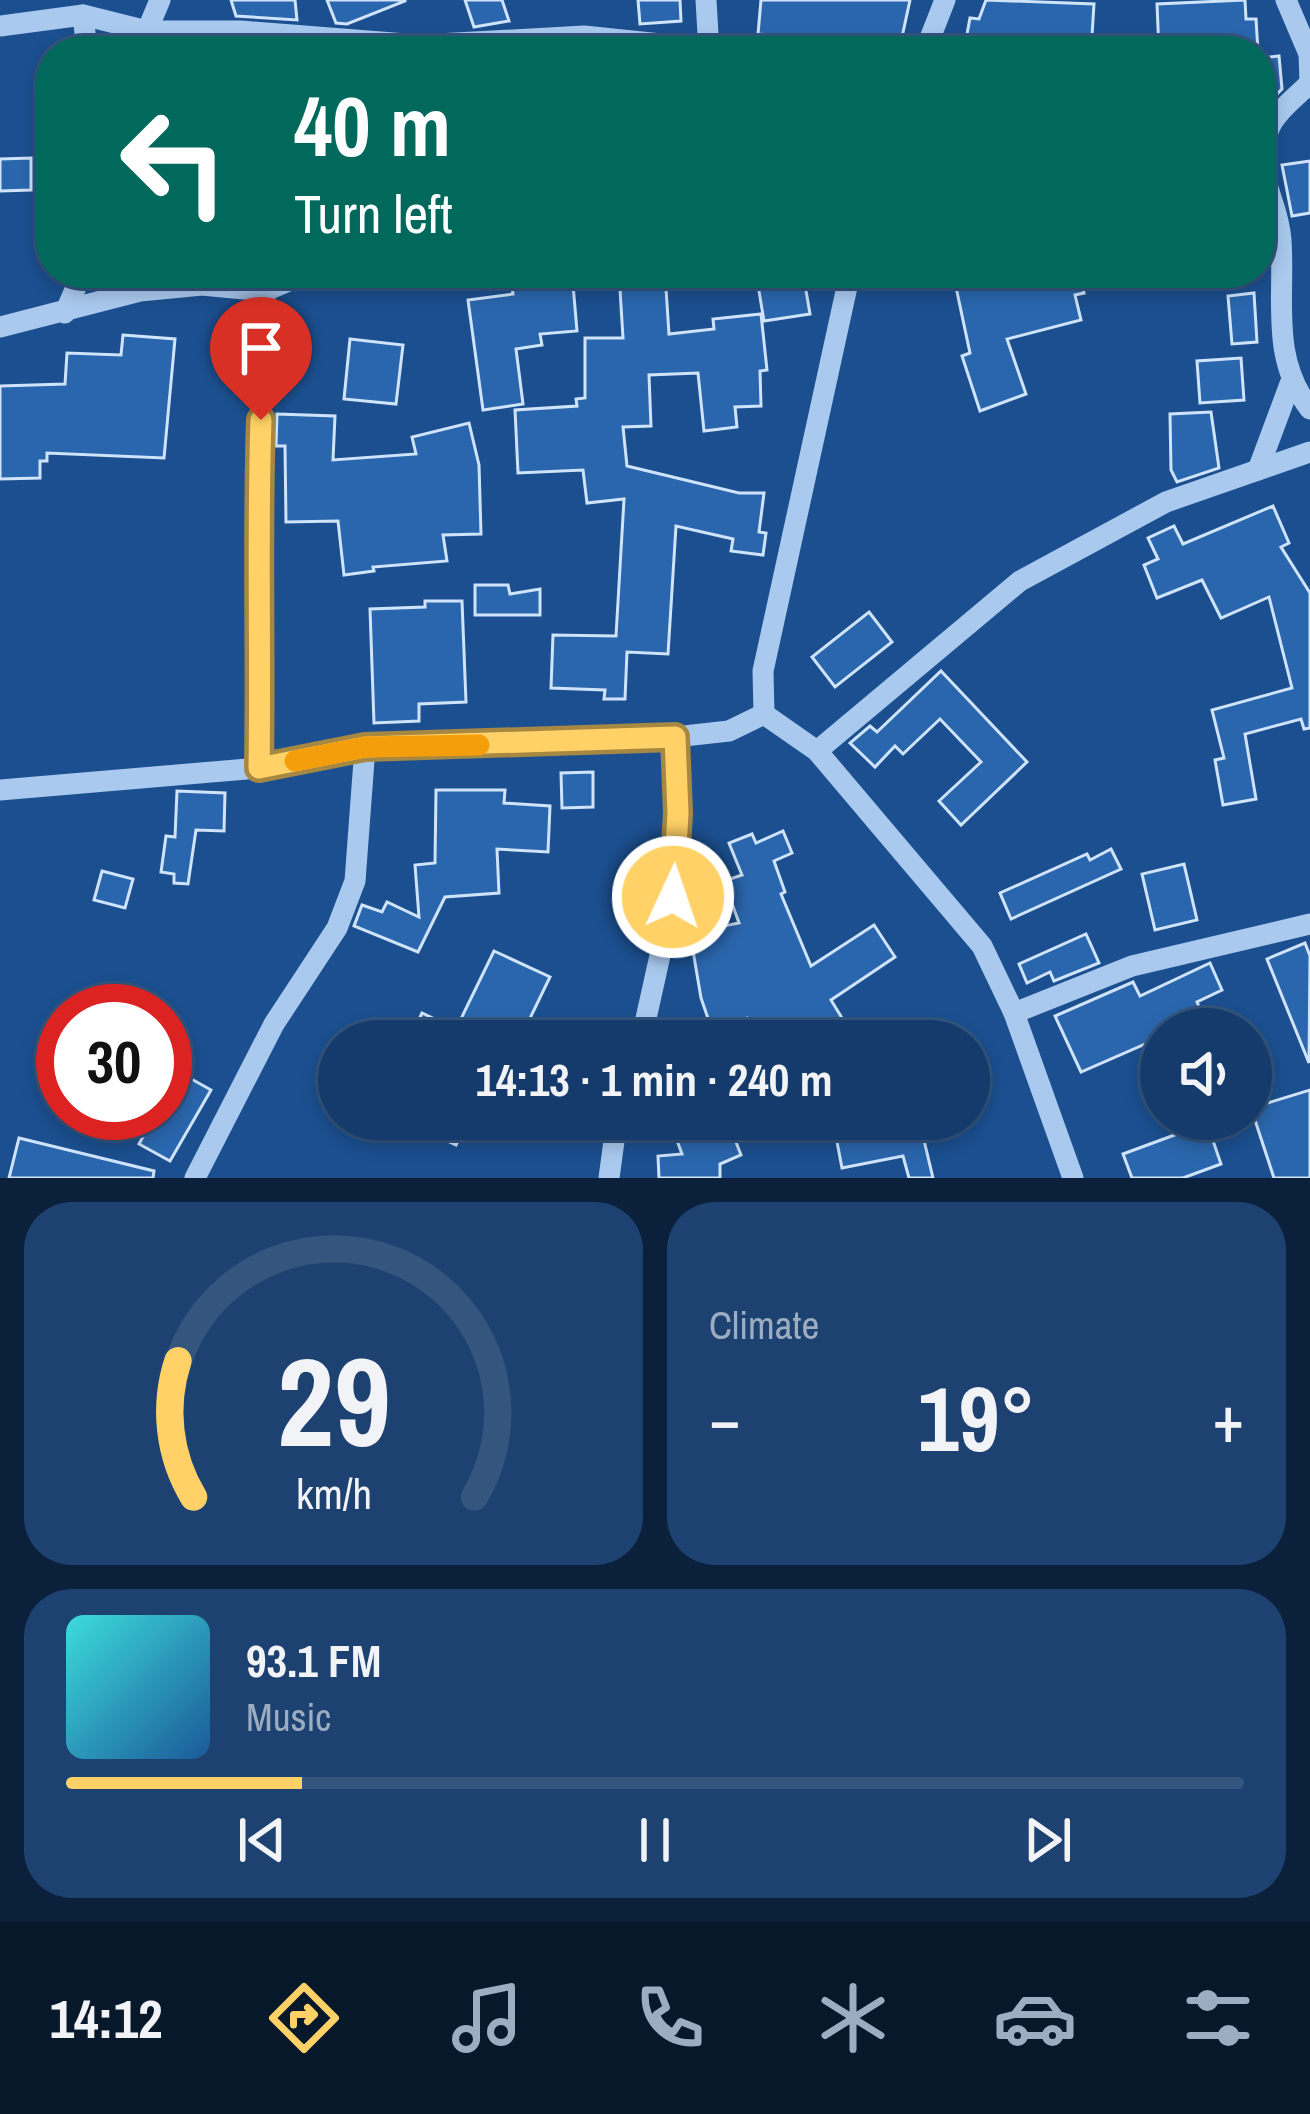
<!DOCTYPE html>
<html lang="en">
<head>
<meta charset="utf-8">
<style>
  :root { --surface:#143b6b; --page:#1d4271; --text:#f1f3f6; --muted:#9dadc1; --line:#33557e; --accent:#ffd166 }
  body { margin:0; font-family:"Archivo Narrow",sans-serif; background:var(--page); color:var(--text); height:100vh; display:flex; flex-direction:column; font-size:45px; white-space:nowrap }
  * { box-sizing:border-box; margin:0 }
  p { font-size:39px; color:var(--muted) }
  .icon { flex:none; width:66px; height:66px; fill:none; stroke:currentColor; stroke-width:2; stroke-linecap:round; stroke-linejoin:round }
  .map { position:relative; height:1178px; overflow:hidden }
  .details { display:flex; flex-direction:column; gap:24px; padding:24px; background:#0b203b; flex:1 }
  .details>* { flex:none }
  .banner { position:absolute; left:36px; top:36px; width:1239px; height:252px; border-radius:48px; box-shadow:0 6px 18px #0003,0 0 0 3px var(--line); background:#00695c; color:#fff; overflow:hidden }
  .tools { position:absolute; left:1140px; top:1008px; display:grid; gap:24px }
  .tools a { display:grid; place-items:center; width:132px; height:132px; border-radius:50%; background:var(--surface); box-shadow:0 6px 18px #0003,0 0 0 3px var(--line); font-size:60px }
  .speed { position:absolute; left:36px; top:984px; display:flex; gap:24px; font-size:60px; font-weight:700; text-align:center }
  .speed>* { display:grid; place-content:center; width:156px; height:156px; border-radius:50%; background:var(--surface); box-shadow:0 6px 18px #0003,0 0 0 3px var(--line); line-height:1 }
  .speed .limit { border:18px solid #d22; background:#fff; color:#111 }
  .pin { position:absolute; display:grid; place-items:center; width:102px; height:102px; color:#fff; margin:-123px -51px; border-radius:50% 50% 50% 0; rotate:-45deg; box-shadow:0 0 12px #0007 }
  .pin .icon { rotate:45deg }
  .me { position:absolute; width:132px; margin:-66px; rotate:3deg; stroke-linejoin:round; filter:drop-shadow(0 0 9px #0008) }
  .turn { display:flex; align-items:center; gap:42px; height:252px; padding:0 60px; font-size:54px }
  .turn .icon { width:156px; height:156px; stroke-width:2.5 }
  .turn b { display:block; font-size:84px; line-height:102px }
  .big { font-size:90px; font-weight:800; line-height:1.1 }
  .details .widget { flex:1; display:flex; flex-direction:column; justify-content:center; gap:18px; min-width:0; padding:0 42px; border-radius:48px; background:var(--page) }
  .details .dial { align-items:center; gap:0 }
  .dial svg { height:312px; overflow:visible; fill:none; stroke:var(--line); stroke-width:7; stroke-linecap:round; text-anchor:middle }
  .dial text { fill:var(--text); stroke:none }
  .song { display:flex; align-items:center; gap:36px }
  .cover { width:144px; height:144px; border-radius:18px; background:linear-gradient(135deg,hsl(180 70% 55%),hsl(210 70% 35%)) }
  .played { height:12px; border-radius:6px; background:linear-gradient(90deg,var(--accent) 20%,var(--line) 20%) }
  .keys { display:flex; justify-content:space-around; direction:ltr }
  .heat { display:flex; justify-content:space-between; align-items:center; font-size:66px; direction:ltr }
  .details .tiles { flex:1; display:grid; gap:24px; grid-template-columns:1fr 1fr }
  .widget:last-child { grid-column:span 2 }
  .trip { position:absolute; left:318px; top:1020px; width:672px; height:120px; border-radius:60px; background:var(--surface); box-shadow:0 6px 18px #0003,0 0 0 3px var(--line); font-weight:800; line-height:120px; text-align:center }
  .dock { display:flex; height:192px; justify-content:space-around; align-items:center; background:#08182b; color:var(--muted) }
  .dock .icon { width:84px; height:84px }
  .dock .selected { color:var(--accent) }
  .dock b { font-size:54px; color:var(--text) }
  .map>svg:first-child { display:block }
</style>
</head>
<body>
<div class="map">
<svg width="1310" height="1178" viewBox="0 0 1310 1178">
  <rect width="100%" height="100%" fill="#1b4f8f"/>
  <g fill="#2a66ad" stroke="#cfe3fa" stroke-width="3">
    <path d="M231,0H295L297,20L236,16Z"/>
    <path d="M327,0H405V1L347,24L336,23Z"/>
    <path d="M465,0H502L509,21L474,27Z"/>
    <path d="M638,0H680L681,21L640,24Z"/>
    <path d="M761,0H910L899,51H846L801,42L802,38L758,34Z"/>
    <path d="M986,0L1094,4L1091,51H1001L965,45L970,18L979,19Z"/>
    <path d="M1245,0L1246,19H1256L1258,51H1159L1157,4Z"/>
    <path d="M1279,56L1282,89L1271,100L1260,101V58Z"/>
    <path d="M31,158V190L0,191V159Z"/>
    <path d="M1310,161V213L1292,216L1282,165Z"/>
    <path d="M555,273H572L577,331L540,334L542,345L516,349L523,404L483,410L468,300L513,294L512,288L538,284L537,275Z"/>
    <path d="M619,273H665L669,334L714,329L713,319L761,314L767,370L760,371L761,406L735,407L737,427L704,431L698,373L649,375L651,426L623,427L627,466L739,493H764L759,532L766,533L763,555L731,551L733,539L676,526L668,654L627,652L625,699H604L605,690L551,688L553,635L616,636L624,499L587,503L583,470L518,473L515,410L577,406L576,399L585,398V338H623Z"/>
    <path d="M756,273H803L810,314L764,321Z"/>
    <path d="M953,273H1079L1084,293L1075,295L1081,320L1007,339L1026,394L980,411L962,356L970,353Z"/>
    <path d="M1254,293L1257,342L1232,344L1228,296Z"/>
    <path d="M123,335L175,339L164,458L47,453V461H40V478L0,479V386L65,384L67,353L121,355Z"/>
    <path d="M350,339L403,345L396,404L344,399Z"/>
    <path d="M1241,358L1244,400L1200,403L1197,361Z"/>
    <path d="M1211,412L1219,468L1177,482L1171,470L1170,414Z"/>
    <path d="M277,414L335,416L333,460L416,454L412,437L469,423L479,465L481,534L443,535L447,561L373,567L374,571L344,575L338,521L286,522L285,446H276Z"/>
    <path d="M1273,506L1289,543L1281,547L1310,593V728L1304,729L1301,719L1245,734L1256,799L1223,805L1215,760L1224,758L1212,710L1292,688L1269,597L1221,618L1202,580L1157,598L1144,565L1158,559L1148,538L1174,526L1183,544Z"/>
    <path d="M475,585H508L510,594L540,589V615H475Z"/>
    <path d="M425,601H462L466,702L419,704V721L374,723L370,609L425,607Z"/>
    <path d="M869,612L892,642L835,687L812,657Z"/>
    <path d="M941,671L1027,762L961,825L939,801L981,762L940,719L903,754L895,746L875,767L850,743L870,726L877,732Z"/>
    <path d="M593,772V807L562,808L561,773Z"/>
    <path d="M436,790H505L504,803L550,806L548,852L497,849L499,893L445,897L418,952L354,926L362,905L382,912L387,902L419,917L415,865L435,863Z"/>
    <path d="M177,791L225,793L224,831L196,830L188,884L174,883V874L161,872L166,836L175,837Z"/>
    <path d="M783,831L792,853L774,861L785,892L781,894L811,966L874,925L895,957L831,1000L842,1018L830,1025L836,1041H757L747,1018L712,1030L701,998L690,933L739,923L724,881L742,875L729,843L752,834L756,843Z"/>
    <path d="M1111,849L1121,869L1011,919L1000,893L1087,854L1090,860Z"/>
    <path d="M1184,864L1197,920L1155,930L1142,874Z"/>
    <path d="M102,871L133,879L125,908L94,900Z"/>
    <path d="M1086,934L1099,963L1054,981L1050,972L1027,983L1019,964Z"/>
    <path d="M1305,943L1310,956L1309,1063L1267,959Z"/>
    <path d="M494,951L550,977L519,1041H409L422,1013L456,1029Z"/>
    <path d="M1210,963L1222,990L1197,1002L1209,1029H1161V1037L1081,1072L1055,1016L1133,982L1140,996Z"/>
    <path d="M179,1072L211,1090L170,1161L139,1144L156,1113H165V1098Z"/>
    <path d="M1310,1090V1178H1274L1251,1108Z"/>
    <path d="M401,1119H469L456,1145Z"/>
    <path d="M669,1119H727L741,1155L720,1164V1178H659L658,1156L682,1154Z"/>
    <path d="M880,1119L885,1141L922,1132L933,1178H909L903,1156L842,1168L833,1121Z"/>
    <path d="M1207,1123L1221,1164L1183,1178H1132L1123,1154Z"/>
    <path d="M19,1138L154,1171L153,1178H9Z"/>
  </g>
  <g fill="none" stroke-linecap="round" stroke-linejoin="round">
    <g stroke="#a9c9ee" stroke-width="21">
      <path d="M706,0L709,51"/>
      <path d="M1286,0L1309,54L1310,83C1297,96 1273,114 1268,132C1253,179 1278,197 1281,240C1285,301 1270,357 1310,409"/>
      <path d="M83,15L87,51"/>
      <path d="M0,26L83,15L147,31L160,0"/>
      <path d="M147,31H241L419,45L584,36L709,49"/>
      <path d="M925,51L945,0"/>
      <path d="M65,313L82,273"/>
      <path d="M0,327L140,291L202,285L265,291L307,273"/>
      <path d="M1258,470L1290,384"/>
      <path d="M764,714L817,751L982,946L1014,1013L1073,1178"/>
      <path d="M764,714L763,671L850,273"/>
      <path d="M817,751L1020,581L1166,502L1310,452"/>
      <path d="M259,768L261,616L256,550L265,291"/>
      <path d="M0,790L259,768L365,747L675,737L729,731L764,714"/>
      <path d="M1014,1013L1132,966L1310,924"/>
      <path d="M641,1041L673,897L678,813L675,737"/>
      <path d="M195,1178L274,1024L337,928L355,881L365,747"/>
      <path d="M609,1178L617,1119"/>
    </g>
  </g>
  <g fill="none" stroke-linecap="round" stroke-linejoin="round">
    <g stroke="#a68842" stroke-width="30">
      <path id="route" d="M261,420C257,537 261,652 259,768L365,747L675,737L678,813L673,897"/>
    </g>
    <use href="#route" stroke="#ffd166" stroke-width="21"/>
    <path stroke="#f59e0b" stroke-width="21" d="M295,761L365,747L479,745"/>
  </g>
</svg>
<div class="tools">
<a><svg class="icon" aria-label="sound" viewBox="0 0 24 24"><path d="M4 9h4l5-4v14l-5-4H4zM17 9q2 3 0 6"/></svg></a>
</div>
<div class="speed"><div class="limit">30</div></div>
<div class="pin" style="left:261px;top:420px;background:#d93025"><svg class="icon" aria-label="arrive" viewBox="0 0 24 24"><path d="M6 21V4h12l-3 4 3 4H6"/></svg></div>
<svg class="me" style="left:673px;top:897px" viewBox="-20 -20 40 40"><circle r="17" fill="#ffd166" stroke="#fff" stroke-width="3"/><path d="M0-11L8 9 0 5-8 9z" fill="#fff"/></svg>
<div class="trip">14:13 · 1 min · 240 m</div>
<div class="banner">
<div class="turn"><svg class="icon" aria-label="left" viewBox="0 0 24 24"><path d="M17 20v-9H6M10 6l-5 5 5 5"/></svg><div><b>40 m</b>Turn left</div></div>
</div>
</div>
<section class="details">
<div class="tiles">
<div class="widget dial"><svg viewBox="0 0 100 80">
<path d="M14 69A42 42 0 1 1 86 69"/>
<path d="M14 69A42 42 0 0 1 10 34" stroke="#ffd166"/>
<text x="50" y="56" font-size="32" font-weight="700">29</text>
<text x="50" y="72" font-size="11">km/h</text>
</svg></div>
<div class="widget"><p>Climate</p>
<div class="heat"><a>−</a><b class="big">19°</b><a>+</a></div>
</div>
<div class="widget">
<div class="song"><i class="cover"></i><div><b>93.1 FM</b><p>Music</p></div></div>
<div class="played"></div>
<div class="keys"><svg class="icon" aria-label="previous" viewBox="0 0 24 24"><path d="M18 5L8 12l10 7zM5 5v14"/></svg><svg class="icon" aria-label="pause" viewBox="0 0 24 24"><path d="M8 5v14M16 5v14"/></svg><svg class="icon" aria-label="next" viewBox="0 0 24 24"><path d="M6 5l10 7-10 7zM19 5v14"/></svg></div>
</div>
</div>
</section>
<nav class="dock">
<b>14:12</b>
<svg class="icon selected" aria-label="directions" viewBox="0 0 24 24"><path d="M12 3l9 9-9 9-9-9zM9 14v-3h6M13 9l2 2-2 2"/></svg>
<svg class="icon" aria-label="music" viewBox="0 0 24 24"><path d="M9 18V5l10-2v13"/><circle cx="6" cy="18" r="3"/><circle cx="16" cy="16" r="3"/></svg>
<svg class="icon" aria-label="phone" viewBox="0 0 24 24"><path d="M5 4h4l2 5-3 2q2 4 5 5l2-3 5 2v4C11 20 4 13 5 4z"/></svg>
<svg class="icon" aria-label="climate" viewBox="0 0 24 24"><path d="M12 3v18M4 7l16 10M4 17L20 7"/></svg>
<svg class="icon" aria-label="car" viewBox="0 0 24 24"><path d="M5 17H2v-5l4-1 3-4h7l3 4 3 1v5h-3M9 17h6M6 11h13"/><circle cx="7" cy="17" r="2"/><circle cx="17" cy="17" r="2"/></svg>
<svg class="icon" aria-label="filters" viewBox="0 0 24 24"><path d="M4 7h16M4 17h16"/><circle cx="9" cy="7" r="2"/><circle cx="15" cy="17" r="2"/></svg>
</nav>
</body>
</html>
